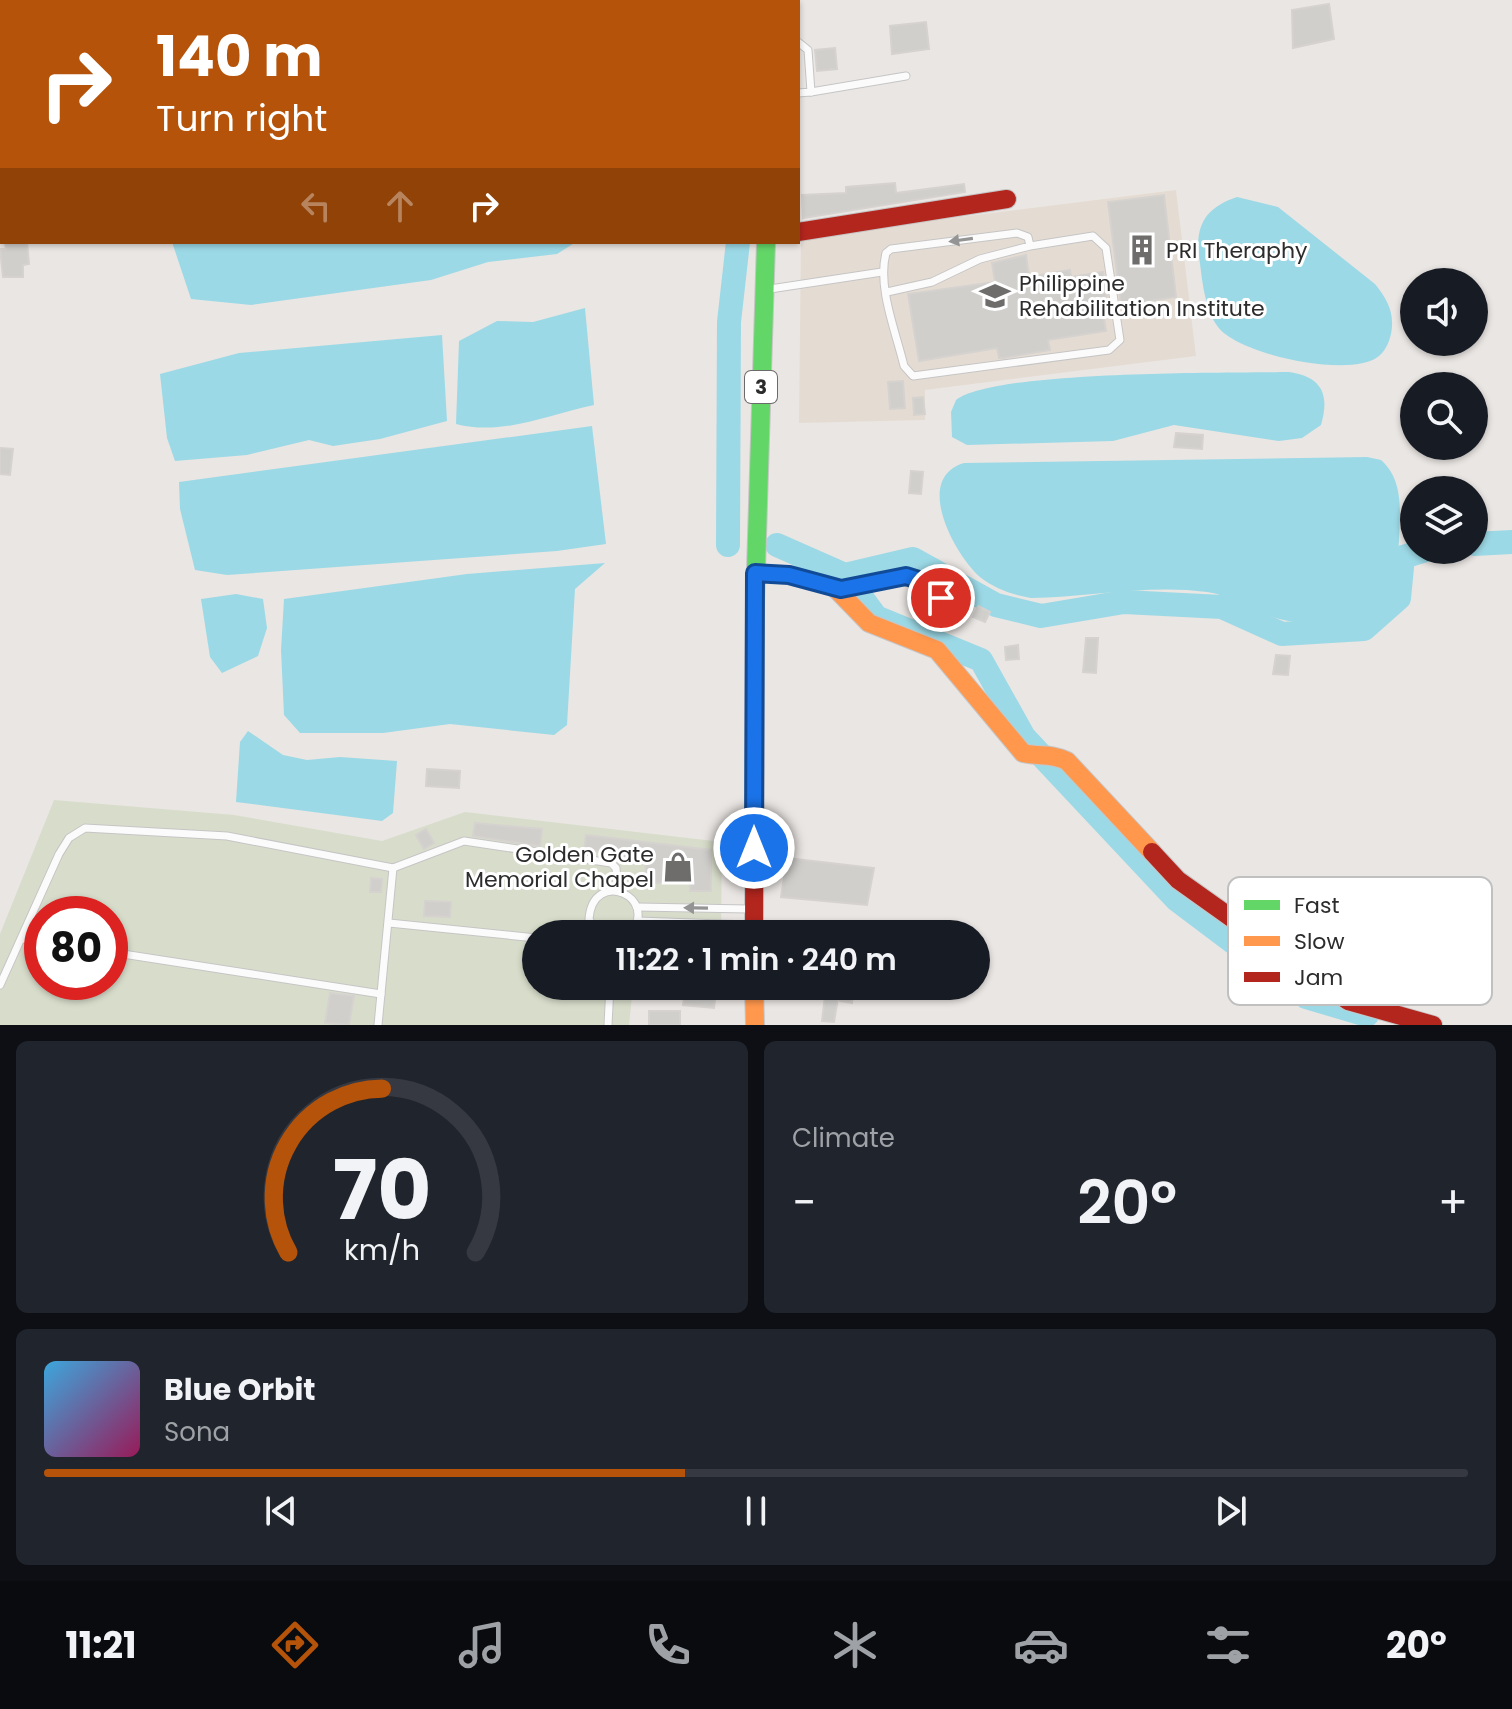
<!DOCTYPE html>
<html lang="en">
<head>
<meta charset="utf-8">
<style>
  :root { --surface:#171b24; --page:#20242c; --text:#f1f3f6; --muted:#9ea1a6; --line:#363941; --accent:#b45309 }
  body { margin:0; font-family:Poppins,sans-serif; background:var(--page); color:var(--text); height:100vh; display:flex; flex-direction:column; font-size:30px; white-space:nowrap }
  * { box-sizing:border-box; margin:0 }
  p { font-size:26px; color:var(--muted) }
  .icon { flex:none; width:44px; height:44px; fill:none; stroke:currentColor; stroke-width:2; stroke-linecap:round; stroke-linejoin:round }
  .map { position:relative; height:1025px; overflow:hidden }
  .drawer { display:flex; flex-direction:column; gap:16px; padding:16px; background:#0d0f14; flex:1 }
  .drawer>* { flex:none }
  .guide { position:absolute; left:0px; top:0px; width:800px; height:244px; box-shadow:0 2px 6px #0004; background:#b45309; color:#fff; overflow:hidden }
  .tools { position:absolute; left:1400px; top:268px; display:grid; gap:16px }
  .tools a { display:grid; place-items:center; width:88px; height:88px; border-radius:50%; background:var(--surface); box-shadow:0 2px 6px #0004; font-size:40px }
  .speed { position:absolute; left:24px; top:896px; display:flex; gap:16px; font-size:40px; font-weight:700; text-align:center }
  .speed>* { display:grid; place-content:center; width:104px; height:104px; border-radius:50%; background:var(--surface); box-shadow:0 2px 6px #0004; line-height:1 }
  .speed .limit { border:12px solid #d22; background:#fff; color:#111 }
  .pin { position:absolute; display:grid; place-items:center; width:68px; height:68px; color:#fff; margin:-34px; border:4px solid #fff; border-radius:50%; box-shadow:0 2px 8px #0007 }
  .me { position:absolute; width:88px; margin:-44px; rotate:0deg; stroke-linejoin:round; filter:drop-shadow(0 0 6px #0008) }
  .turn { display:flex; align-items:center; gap:28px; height:168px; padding:0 24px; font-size:36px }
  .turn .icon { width:104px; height:104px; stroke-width:2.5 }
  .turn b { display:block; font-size:56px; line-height:68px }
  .lanes { display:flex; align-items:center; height:76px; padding:0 24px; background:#0003; justify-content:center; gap:40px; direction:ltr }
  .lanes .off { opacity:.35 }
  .big { font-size:60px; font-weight:600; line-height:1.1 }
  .drawer .card { flex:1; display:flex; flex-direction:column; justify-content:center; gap:12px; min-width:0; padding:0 28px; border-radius:12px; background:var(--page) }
  .drawer .dial { align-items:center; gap:0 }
  .dial svg { height:208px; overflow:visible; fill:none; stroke:var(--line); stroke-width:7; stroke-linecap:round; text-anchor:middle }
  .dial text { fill:var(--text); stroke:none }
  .song { display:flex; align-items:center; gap:24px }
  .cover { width:96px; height:96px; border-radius:12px; background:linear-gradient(135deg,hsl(200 70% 55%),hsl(330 70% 35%)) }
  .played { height:8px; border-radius:4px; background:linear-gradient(90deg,var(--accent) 45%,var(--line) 45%) }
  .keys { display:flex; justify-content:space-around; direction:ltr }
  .heat { display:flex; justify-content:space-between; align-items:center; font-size:44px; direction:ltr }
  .drawer .tiles { flex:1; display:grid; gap:16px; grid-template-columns:1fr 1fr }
  .card:last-child { grid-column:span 2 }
  .trip { position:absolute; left:522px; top:920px; width:468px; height:80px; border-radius:40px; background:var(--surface); box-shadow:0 2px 6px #0004; font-weight:600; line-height:80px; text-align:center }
  .menu { display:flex; height:128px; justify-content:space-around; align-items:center; background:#090b0e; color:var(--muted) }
  .menu .icon { width:56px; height:56px }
  .menu .current { color:var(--accent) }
  .menu b { font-size:36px; color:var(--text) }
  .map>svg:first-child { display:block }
</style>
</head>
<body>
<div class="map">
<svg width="1512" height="1025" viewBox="0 0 1512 1025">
  <rect width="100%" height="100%" fill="#eae6e3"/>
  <path fill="#e4dcd2" d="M1176,190L1196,356L925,390V420L799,423L801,237Z"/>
  <path fill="#d8ddcb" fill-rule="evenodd" d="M54,800L234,815L382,841L465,812L722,842L721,934H536V986H633L629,1025H0V934ZM42,914H110V982H42Z"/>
  <g fill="#9cd9e6">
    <path d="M1237,197L1278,207L1375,284C1388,300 1395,314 1391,334C1389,342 1386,350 1379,356C1352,379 1239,355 1218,327C1204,308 1202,278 1199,256C1195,224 1207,207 1237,197Z"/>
    <path d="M172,242H576L557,254L488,262L431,280L251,305L191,299Z"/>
    <path d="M585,308L594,405C547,415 503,436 456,424L459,341L497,321L533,322Z"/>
    <path d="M442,335L447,421L380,439L333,446L309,440L247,455L175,461L167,438L160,374L239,353Z"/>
    <path d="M1289,372C1322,377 1330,394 1321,425L1302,438L1279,441L1174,425L1113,441L967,445L952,437L951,412L956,400C995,370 1229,373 1289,372Z"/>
    <path d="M592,426L606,544L557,551L227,575L195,570L180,509L179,482Z"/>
    <path d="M1367,457L1381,460C1404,480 1400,512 1399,539C1397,591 1386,623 1329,623C1309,624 1289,623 1270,616C1249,609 1229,595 1207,592C1150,584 1089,597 1031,598C1013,595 995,589 980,577C954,554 913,478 964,463Z"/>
    <path d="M605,563L575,589L567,725L554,735L450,724L383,733H300L284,715L281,650L284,599L467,574Z"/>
    <path d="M236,594L263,599L267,628L258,656L222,673L210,657L201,599Z"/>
    <path d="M248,731L283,755L307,760L340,757L397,761L393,813L382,821L236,802L240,742Z"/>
  </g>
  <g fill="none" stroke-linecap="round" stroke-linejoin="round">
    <g stroke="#9cd9e6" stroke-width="24">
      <path d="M746,0V2"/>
      <path d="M1474,544L1512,542"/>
      <path d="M728,545L729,322L738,242"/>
      <path d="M777,545L845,575L876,617L981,660L1024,737L1177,900L1306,997L1367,1015"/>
      <path d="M845,575L913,559L996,605L1041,616L1124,602L1222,607L1282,634L1364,629L1399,598L1403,557L1426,550"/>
    </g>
  </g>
  <g fill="#d1cfcc" stroke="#d5d2cf" stroke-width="2">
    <path d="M1329,4L1334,39L1293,48L1292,10Z"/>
    <path d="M926,22L929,49L892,54L890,26Z"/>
    <path d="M835,48L837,69L817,71L815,50Z"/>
    <path d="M895,183L896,193L964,184L965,192L803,218L802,195L846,193V187Z"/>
    <path d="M1164,195L1176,297L1121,305L1108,202Z"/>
    <path d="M5,242H27L29,264L23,265V277H3L0,249H6Z"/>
    <path d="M1026,255L1029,277L1070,270L1071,277L1103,272L1108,306L1102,307L1106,331L1048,340L1050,350L1003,358H999L997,348L919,361L908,294L995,282L992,263Z"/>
    <path d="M903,381L905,408L890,409L888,382Z"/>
    <path d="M923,397L925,414L914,415L913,398Z"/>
    <path d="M1176,433L1203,435L1202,449L1174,447Z"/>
    <path d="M0,448L13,449L10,475L0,474Z"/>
    <path d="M911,471L923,472L921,494L909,493Z"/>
    <path d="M933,571L952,586L948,591L928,577Z"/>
    <path d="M978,606L990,612L985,622L973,617Z"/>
    <path d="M1086,638H1098L1096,673L1083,672Z"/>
    <path d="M1018,645L1019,659L1006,660L1005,647Z"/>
    <path d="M1276,655L1290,656L1288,675L1273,674Z"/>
    <path d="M427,769L460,771L459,788L426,786Z"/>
    <path d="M475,823L542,829L540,846L473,836Z"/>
    <path d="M426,829L434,843L424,849L416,835Z"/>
    <path d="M586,835L711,850V891H690V883H647L645,862L617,860L616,853L584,850Z"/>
    <path d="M787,858L874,868L867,905L781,897Z"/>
    <path d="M371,878L382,879L381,892H370Z"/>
    <path d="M425,901L451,902L450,917L424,916Z"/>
    <path d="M777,921L790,922L788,934H775Z"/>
    <path d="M841,986H854L852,1003L840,1001Z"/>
    <path d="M685,990L716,992L714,1008L683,1005Z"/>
    <path d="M330,993L354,996L349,1025L325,1023Z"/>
    <path d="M825,996L838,998L834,1022L822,1021Z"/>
    <rect x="649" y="1011" width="31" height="14"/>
  </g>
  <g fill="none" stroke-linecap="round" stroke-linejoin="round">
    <g stroke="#c6c5c5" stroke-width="9">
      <g id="lane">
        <path d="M87,0V2"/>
        <path d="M798,42L808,50L811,92L798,93"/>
        <path d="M811,92L906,76"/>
        <path d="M770,289L882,272"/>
        <path d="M887,292L932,282L980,259L1030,246L1093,236L1106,248L1120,340L1109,350L913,376L904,366C896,332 877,287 886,253L891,249L1017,233L1028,237L1030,246"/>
        <path d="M637,907L748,909"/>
        <path d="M638,921L748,925"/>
        <path d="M389,923L536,938"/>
        <path d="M597,934L589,919C593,867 661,897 630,934"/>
        <path d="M23,939L42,942"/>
        <path d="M110,952L381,994"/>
        <path d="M0,985L59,854L69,838L85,828L227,836L393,868L464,841L611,863L616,868L618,891"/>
        <path d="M378,1025L393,868"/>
        <path d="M608,1025L610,986"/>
      </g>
    </g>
    <g stroke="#c6c5c5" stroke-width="16">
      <g id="street">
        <path d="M0,199H2"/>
        <path d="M755,573L789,575L834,587"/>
        <path d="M841,589C910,576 904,566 959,614"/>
      </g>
    </g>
    <g stroke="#c6c5c5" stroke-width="20">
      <path id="fast" d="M755,602L766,242"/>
    </g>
    <g stroke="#c6c5c5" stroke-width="20">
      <g id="slow">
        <path d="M834,587L869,623L937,650L1023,753C1040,757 1051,753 1067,761L1152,852"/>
        <path d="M754,986L755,1025"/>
      </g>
    </g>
    <g stroke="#c6c5c5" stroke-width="20">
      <g id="jam">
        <path d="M771,2L772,0"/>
        <path d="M798,232L1007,199"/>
        <path d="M1152,852L1178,880L1348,1001L1433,1025"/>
        <path d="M754,934L755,602"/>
      </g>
    </g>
    <use href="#lane" stroke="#fcfbfb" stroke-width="7"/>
    <use href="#street" stroke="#fcfbfb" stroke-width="14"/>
    <use href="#fast" stroke="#63d668" stroke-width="18"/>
    <use href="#slow" stroke="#ff974d" stroke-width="18"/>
    <use href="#jam" stroke="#b3261e" stroke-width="18"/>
  </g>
  <defs><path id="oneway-solid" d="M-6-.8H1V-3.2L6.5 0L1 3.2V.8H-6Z" transform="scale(2)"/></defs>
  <g fill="#949494">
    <use href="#oneway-solid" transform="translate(961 240) rotate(172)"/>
    <use href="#oneway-solid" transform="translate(696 908) rotate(-179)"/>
  </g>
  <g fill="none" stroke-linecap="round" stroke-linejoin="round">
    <g stroke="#114b97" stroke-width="20">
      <path id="route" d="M754,848L755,573L789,575L841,589L906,576L922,581L941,598"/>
    </g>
    <use href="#route" stroke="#1a73e8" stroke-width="14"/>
  </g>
  <defs>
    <g id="building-bare" transform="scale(2.4)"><path d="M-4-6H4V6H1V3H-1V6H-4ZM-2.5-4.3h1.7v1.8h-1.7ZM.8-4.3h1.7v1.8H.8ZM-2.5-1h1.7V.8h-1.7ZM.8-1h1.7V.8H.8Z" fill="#6e6d6c" stroke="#fff" stroke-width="2.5" paint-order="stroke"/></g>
    <g id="university-bare" transform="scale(2.4)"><path d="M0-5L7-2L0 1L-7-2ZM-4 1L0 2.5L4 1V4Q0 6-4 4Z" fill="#6e6d6c" stroke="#fff" stroke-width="2.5" paint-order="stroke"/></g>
    <g id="shop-bare" transform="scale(2.4)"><path d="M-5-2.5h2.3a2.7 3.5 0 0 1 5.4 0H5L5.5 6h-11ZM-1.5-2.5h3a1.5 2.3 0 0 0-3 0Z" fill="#6e6d6c" stroke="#fff" stroke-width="2.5" paint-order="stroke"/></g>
  </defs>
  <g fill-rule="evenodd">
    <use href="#building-bare" x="1142" y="250"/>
    <use href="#university-bare" x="995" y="296"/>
    <use href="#shop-bare" x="678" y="867"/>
  </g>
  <g text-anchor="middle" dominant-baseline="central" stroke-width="6" stroke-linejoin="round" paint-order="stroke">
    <rect fill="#fff" stroke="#6b6b6b" stroke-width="2" x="745" y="371" width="32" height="32" rx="6"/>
    <g font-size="20" font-weight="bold" fill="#2c2c2c">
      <text x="761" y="387">3</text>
    </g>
    <g font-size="22" fill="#2c2c2c" stroke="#fff" text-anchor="start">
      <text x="1166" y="250">PRI Theraphy</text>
      <text x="1019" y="283">Philippine<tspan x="1019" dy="25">Rehabilitation Institute</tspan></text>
      <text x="654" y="854" text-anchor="end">Golden Gate<tspan x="654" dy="25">Memorial Chapel</tspan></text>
    </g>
  </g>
  <rect x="1228" y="877" width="264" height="128" rx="12" fill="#fff" stroke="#c0c0c0" stroke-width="2"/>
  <rect x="1244" y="900" width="36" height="10" fill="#63d668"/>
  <rect x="1244" y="936" width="36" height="10" fill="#ff974d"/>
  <rect x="1244" y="972" width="36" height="10" fill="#b3261e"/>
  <g font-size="22" fill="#2c2c2c">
    <text x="1294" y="913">Fast</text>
    <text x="1294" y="949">Slow</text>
    <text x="1294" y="985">Jam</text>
  </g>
</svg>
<div class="tools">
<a><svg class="icon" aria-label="sound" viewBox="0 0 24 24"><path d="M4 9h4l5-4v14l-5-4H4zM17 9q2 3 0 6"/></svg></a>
<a><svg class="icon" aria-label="search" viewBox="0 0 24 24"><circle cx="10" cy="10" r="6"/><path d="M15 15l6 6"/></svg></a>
<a><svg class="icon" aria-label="layers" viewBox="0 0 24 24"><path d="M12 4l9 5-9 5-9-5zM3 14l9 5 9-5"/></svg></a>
</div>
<div class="speed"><div class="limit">80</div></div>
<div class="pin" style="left:941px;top:598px;background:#d93025"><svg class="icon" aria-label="arrive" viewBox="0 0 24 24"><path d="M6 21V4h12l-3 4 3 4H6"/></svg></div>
<svg class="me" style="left:754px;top:848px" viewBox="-20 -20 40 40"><circle r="17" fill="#1a73e8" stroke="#fff" stroke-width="3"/><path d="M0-11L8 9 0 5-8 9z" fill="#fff"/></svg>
<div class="trip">11:22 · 1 min · 240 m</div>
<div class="guide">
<div class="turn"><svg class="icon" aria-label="right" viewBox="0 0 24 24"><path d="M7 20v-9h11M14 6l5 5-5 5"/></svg><div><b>140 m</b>Turn right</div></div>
<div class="lanes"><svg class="icon off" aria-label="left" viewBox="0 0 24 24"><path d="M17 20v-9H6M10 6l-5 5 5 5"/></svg><svg class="icon off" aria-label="ahead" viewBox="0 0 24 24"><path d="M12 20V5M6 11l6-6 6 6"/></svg><svg class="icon" aria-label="right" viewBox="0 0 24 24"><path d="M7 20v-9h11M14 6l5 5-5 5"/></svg></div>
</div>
</div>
<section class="drawer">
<div class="tiles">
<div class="card dial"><svg viewBox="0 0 100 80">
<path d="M14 69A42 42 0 1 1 86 69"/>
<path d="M14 69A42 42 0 0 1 50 6" stroke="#b45309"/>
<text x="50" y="56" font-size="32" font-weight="700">70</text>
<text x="50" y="72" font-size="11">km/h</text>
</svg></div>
<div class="card"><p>Climate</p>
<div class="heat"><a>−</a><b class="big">20°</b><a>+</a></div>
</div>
<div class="card">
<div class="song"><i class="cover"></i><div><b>Blue Orbit</b><p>Sona</p></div></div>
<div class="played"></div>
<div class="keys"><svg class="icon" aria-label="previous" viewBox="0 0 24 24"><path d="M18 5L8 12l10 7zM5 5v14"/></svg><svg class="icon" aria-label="pause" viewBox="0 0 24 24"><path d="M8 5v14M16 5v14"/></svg><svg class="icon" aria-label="next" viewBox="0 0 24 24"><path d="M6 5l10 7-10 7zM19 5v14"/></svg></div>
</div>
</div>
</section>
<nav class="menu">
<b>11:21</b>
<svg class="icon current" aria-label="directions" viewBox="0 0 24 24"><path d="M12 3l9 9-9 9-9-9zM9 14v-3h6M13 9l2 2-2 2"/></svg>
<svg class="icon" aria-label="music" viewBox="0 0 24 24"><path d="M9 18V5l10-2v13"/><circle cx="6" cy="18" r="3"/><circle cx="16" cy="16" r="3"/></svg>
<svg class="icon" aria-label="phone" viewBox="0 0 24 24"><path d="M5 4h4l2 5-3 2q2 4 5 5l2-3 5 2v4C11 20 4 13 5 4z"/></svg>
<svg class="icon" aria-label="climate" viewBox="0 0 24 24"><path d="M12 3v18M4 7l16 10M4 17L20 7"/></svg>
<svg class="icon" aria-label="car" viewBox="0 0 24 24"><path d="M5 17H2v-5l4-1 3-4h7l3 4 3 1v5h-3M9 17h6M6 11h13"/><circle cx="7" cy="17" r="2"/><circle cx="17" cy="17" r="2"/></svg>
<svg class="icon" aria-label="filters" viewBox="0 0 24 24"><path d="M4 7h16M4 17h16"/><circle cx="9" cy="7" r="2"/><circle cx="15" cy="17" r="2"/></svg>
<b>20°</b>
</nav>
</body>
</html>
